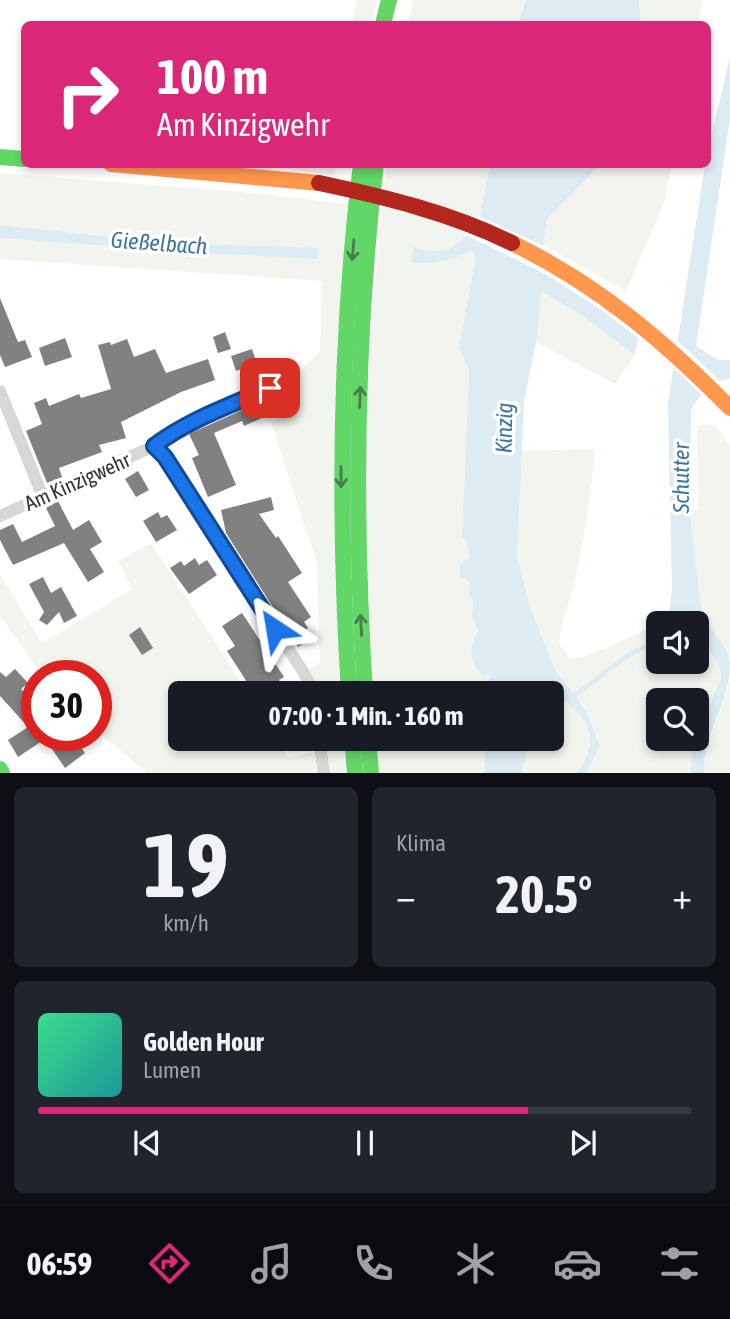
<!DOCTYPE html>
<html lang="de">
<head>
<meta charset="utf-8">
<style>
  :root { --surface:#171b24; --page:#20242c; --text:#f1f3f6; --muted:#9ea1a6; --line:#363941; --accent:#db2777 }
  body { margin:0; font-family:"Asap Condensed",sans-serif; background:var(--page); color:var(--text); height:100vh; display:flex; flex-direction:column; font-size:26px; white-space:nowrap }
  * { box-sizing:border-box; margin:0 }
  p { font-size:23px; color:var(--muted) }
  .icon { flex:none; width:38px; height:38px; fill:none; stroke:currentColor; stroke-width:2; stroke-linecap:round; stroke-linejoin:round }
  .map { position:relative; height:773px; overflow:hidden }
  .drawer { display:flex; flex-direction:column; gap:14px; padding:14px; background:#0d0f14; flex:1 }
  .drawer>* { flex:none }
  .hud { position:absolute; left:21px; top:21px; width:690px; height:147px; border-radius:10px; box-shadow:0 4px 10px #0003; background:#db2777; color:#fff; overflow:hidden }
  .tools { position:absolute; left:646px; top:611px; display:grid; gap:14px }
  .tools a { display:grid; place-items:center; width:63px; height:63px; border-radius:10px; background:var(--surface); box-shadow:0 4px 10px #0003; font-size:35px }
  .speed { position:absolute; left:21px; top:660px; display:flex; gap:14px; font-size:35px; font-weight:700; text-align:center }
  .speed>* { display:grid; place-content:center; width:91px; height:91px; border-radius:50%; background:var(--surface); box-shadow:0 4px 10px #0003; line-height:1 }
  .speed .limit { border:10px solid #d22; background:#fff; color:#111 }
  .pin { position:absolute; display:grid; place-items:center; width:60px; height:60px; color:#fff; margin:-30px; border-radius:14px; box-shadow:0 4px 10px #0006 }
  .me { position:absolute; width:77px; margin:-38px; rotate:327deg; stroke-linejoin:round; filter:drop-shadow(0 0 5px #0008) }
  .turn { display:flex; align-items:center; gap:24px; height:147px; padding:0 21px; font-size:32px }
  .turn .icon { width:91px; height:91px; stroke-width:2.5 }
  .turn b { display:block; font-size:49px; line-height:60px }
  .big { font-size:52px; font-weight:700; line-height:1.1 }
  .drawer .card { flex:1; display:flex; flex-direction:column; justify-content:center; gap:10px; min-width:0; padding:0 24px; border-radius:10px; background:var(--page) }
  .drawer .dial { align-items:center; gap:0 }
  .dial b { font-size:91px; line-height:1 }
  .song { display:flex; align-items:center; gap:21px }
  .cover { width:84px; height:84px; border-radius:10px; background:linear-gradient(135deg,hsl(150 70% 55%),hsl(180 70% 35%)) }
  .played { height:7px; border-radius:4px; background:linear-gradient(90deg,var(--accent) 75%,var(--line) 75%) }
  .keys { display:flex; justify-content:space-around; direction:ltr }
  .heat { display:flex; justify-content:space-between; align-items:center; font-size:38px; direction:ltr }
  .drawer .tiles { flex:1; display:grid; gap:14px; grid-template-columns:1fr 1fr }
  .card:last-child { grid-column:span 2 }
  .trip { position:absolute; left:168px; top:681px; width:396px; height:70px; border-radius:10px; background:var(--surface); box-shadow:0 4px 10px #0003; font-weight:700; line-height:70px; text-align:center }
  .dock { display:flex; height:112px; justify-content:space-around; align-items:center; background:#090b0e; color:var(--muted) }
  .dock .icon { width:49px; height:49px }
  .dock .selected { color:var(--accent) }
  .dock b { font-size:32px; color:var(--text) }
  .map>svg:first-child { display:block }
</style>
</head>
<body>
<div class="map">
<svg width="730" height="773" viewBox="0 0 730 773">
  <rect width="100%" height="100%" fill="#fff"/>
  <g fill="#f1f5ed">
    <path d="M356,0H377L372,24H353Z"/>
    <path d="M413,0H526L518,24H408Z"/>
    <path d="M639,0H703L698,24H641Z"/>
    <path d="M230,165L335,164V165L334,176L283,168Z"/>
    <path d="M386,165H490C484,196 484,235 449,249C438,253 423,253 411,256H460L472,250L475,261L459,348L469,371L462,537L466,540L469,558L460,578L468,579L470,584L469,594L473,601L472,616L478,631L487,674L491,676L484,687L476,693H372L365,470L370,346Z"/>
    <path d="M600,165H671L664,203L626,291L543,245L547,219Z"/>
    <path d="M0,173L253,193L347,204L339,693H314L304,673L320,662L317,564L271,422L283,417L270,388L296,376L320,351L322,281L0,259V238L170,251L318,249L169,243L0,225Z"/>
    <path d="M541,291L580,314L635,355L615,384L536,342Z"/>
    <path d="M704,424L716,426L730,446V663C724,644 711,637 704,621C692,595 693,542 690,512L698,509L697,426Z"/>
    <path d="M595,449C591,493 585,537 575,580C570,602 561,622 559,644L571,659L584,657L658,625V662H696L697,638C708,655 719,654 721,678L697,737L696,700H658V738L696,739L692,748L691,773H586L600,746L586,711L555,670L530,607L517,555L521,451Z"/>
    <path d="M151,543L248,693H180V738L276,739L288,757L321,751L319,739H342L346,773H147L96,730V676L42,675L3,619L0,620V575L42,643L132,589L118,561Z"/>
    <path d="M730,679V773H704C707,740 721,711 730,679Z"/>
    <path d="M551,697C569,699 591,721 590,741C590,751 583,765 577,773H523L521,770L526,759L529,739L551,738Z"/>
    <path d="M375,739H485V773H379Z"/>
  </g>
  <g fill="#ddebf3">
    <path d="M526,0H639L641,24H518Z"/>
    <path d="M730,57V119L696,346L718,360H730V378C714,381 698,396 691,410L690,512L701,611C707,630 727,642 730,663C730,692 715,719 707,746C705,754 705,764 704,773H691L692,748L721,678C719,647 697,654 696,623L668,621L672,591L668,403L705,165L707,164V154Z"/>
    <path d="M490,165H600L547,219L539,270L599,308L638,338L635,355L580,314L541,291L537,337L524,401L517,555L530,607L555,670L586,711L600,746L586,773H577C583,765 590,751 590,741C591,721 569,699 551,697V693H476L484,687L491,676L487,674L482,676C470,661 468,648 478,631L472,616L473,601L469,594L470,584L467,579L460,578V563L469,558L466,540L462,537L469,371L459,348L475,261L472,250C452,261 433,264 411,263L413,247L429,251L448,250L462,240L479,222Z"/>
    <path d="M0,225L169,243L318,248L317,259L170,251L0,238Z"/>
    <path d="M485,739H529L526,759L521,770L523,773H485Z"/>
  </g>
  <g fill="#fff">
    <path d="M477,215L546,247L543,268L601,305L641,335V340L619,322L554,278L464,234L476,220Z"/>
    <path d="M675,338L722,383L704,398L671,365Z"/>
  </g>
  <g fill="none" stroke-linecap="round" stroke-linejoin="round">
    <path stroke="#ddebf3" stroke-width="4.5" d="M575,695L629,655L658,640"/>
  </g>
  <g fill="#818181">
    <path d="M0,298L18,342L25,340L32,357L5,367L0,355Z"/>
    <path d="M225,332L231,349L218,353L213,337Z"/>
    <path d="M65,338L72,357L45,366L39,348Z"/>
    <path d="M127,339L134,357L155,349L166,373L208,359L215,380L181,392L121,422L126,438L99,445L102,452L59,468L62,477L47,483L26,431L42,424L34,403L46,398L49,406L79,394L81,398L111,389L98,345L110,342L111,345Z"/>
    <path d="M252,349L257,364L236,371L231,356Z"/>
    <path d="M264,400L270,414L244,426L242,421L214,433L236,485L208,497L192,458L199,455L189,434Z"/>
    <path d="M138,471L149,490L136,497L125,479Z"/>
    <path d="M271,497L274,510L259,514L276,538L278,536L302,573L288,582L311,617L304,622L308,628L301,633L307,642L298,647L226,533L221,510Z"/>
    <path d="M58,501L73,530L89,520L102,542L90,549L104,572L88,582L64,543L13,565L0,540V530L13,524L22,542L55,526L46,508Z"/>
    <path d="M158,512L161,518L167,515L177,530L156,542L143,521Z"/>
    <path d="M195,558L199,565L207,560L217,575L189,594L170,568L181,561L184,566Z"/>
    <path d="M43,577L51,593L61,587L77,616L64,623L59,612L47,625L39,620L44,612L29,584Z"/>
    <path d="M242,613L284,677L279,680L287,693H254L227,651L235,646L222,626Z"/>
    <path d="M140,627L153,648L142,655L129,635Z"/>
    <path d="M15,669L28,683L21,689L37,707V735H73L85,753L65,768L45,739L18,757L8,740L28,727L0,696V672L6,677Z"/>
  </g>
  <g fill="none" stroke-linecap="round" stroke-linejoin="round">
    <g stroke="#d7d7d7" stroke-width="12">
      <path d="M0,391L43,497"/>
      <path d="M154,446C188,420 231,406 270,388"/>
      <path d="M0,516L154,446L165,457L304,673L314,693"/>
      <path d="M319,738L324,773"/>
    </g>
    <g stroke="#63d668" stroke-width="16">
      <path d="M383,24L389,0"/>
      <path d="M0,157L24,159"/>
      <path d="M349,693C338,516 339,341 361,164"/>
      <path d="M365,693C354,517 355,339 376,164"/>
      <path d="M352,738L355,773"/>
      <path d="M368,738L371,773"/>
      <path d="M0,769L2,773"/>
    </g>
    <path stroke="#ff974d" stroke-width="16" d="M111,164L319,183"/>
    <path stroke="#ff974d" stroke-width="16" d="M512,243C598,285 663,340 730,408"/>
    <path stroke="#b3261e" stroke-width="16" d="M319,183C385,197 451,213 512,243"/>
  </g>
  <defs><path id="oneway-shaft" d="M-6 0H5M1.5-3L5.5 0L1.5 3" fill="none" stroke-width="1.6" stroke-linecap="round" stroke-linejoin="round" transform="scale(1.75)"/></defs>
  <g stroke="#497c4b">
    <use href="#oneway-shaft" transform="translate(353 250) rotate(95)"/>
    <use href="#oneway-shaft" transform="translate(360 397) rotate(-88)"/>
    <use href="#oneway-shaft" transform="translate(341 477) rotate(90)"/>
    <use href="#oneway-shaft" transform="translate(361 625) rotate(-93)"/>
  </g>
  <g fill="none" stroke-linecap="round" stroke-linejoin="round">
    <g stroke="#114b97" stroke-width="18">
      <path id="route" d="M270,388C231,405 188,420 154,446L165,457L275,629"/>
    </g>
    <use href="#route" stroke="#1a73e8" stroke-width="12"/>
  </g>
  <g text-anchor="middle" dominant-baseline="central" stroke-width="7" stroke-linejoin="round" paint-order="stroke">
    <g font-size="21" fill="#333" stroke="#fff">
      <text transform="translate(77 481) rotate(-24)">Am Kinzigwehr</text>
    </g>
    <g font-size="23" font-style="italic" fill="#3f7597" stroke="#fff">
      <text transform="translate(159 243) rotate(4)">Gießelbach</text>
      <text transform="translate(504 428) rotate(-89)">Kinzig</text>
      <text transform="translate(681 478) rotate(-90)">Schutter</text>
    </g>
  </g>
</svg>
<div class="tools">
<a><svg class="icon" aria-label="sound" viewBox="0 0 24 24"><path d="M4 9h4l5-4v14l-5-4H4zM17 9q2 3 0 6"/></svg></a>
<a><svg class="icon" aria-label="search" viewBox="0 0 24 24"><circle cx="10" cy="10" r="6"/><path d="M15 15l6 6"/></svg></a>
</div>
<div class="speed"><div class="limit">30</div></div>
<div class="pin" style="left:270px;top:388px;background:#d93025"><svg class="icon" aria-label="arrive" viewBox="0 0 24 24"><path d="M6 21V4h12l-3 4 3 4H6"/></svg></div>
<svg class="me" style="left:275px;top:629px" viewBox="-20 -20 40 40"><path d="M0-17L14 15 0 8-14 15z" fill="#1a73e8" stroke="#fff" stroke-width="4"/></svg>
<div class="trip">07:00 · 1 Min. · 160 m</div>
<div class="hud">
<div class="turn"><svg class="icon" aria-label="right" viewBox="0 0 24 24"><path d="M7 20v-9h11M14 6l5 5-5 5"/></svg><div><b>100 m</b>Am Kinzigwehr</div></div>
</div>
</div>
<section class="drawer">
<div class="tiles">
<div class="card dial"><b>19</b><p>km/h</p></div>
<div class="card"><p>Klima</p>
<div class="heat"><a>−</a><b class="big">20.5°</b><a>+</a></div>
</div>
<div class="card">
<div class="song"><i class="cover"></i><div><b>Golden Hour</b><p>Lumen</p></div></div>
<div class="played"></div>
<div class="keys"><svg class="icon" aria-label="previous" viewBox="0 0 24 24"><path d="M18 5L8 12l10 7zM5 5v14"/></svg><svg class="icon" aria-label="pause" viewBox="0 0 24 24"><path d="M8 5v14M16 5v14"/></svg><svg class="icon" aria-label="next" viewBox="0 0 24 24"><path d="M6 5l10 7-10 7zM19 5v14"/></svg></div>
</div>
</div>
</section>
<nav class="dock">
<b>06:59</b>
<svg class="icon selected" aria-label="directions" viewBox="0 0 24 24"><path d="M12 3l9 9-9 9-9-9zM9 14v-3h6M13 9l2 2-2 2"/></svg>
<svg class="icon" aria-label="music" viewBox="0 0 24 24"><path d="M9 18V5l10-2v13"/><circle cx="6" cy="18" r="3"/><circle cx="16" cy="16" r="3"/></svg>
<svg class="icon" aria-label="phone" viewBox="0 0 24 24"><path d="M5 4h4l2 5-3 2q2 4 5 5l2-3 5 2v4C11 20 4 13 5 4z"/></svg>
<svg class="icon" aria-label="climate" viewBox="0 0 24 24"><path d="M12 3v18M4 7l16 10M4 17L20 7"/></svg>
<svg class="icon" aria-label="car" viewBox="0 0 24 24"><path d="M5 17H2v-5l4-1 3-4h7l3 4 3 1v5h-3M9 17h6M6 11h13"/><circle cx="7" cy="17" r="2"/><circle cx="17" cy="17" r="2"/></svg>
<svg class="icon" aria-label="filters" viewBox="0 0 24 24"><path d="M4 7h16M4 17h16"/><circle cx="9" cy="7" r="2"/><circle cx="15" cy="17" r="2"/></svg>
</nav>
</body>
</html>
